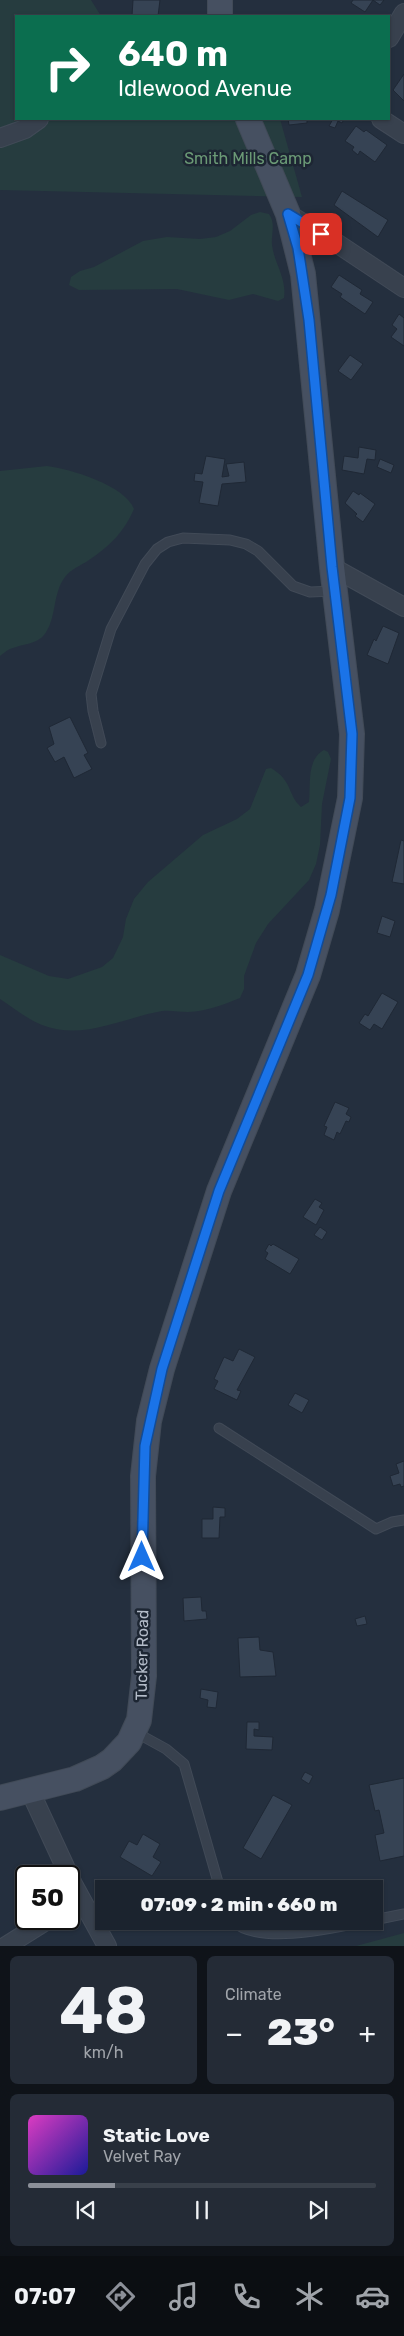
<!DOCTYPE html>
<html lang="en">
<head>
<meta charset="utf-8">
<style>
  :root { --surface:#1b232e; --page:#242b36; --text:#f1f3f6; --muted:#a0a4aa; --line:#39404a; --accent:#8c9099 }
  body { margin:0; font-family:Rubik,sans-serif; background:var(--page); color:var(--text); height:100vh; display:flex; flex-direction:column; font-size:19px; white-space:nowrap }
  * { box-sizing:border-box; margin:0 }
  p { font-size:16px; color:var(--muted) }
  .icon { flex:none; width:28px; height:28px; fill:none; stroke:currentColor; stroke-width:2; stroke-linecap:round; stroke-linejoin:round }
  .map { position:relative; height:1946px; overflow:hidden }
  .drawer { display:flex; flex-direction:column; gap:10px; padding:10px; background:#0f1319; flex:1 }
  .drawer>* { flex:none }
  .banner { position:absolute; left:15px; top:15px; width:375px; height:105px; border-radius:0px; box-shadow:0 1px 4px #0004,0 0 0 1px var(--line); background:#0b6e4f; color:#fff; overflow:hidden }
  .speed { position:absolute; left:15px; top:1865px; display:flex; gap:10px; font-size:25px; font-weight:700; text-align:center }
  .speed>* { display:grid; place-content:center; width:65px; height:65px; border-radius:50%; background:var(--surface); box-shadow:0 1px 4px #0004,0 0 0 1px var(--line); line-height:1 }
  .speed .limit { border:2px solid #111; border-radius:8px; background:#fff; color:#111 }
  .pin { position:absolute; display:grid; place-items:center; width:42px; height:42px; color:#fff; margin:-21px; border-radius:10px; box-shadow:0 2px 8px #0006 }
  .me { position:absolute; width:55px; margin:-28px; rotate:0deg; stroke-linejoin:round; filter:drop-shadow(0 0 4px #0008) }
  .turn { display:flex; align-items:center; gap:18px; height:105px; padding:0 20px; font-size:22px }
  .turn .icon { width:65px; height:65px; stroke-width:2.5 }
  .turn b { display:block; font-size:35px; line-height:42px }
  .big { font-size:38px; font-weight:800; line-height:1.1 }
  .drawer .card { flex:1; display:flex; flex-direction:column; justify-content:center; gap:8px; min-width:0; padding:0 18px; border-radius:8px; background:var(--page) }
  .drawer .dial { align-items:center; gap:0 }
  .dial b { font-size:65px; line-height:1 }
  .song { display:flex; align-items:center; gap:15px }
  .cover { width:60px; height:60px; border-radius:8px; background:linear-gradient(135deg,hsl(310 70% 55%),hsl(240 70% 35%)) }
  .played { height:5px; border-radius:2px; background:linear-gradient(90deg,var(--accent) 25%,var(--line) 25%) }
  .keys { display:flex; justify-content:space-around; direction:ltr }
  .heat { display:flex; justify-content:space-between; align-items:center; font-size:28px; direction:ltr }
  .drawer .tiles { flex:1; display:grid; gap:10px; grid-template-columns:1fr 1fr }
  .card:last-child { grid-column:span 2 }
  .trip { position:absolute; left:95px; top:1880px; width:288px; height:50px; border-radius:0px; background:var(--surface); box-shadow:0 1px 4px #0004,0 0 0 1px var(--line); font-weight:800; line-height:50px; text-align:center }
  .dock { display:flex; height:80px; justify-content:space-around; align-items:center; background:#0b0e12; color:var(--muted) }
  .dock .icon { width:35px; height:35px }
  .dock .on { color:var(--accent) }
  .dock b { font-size:22px; color:var(--text) }
  .map>svg:first-child { display:block }
</style>
</head>
<body>
<div class="map">
<svg width="404" height="1946" viewBox="0 0 404 1946">
  <rect width="100%" height="100%" fill="#242f3e"/>
  <g fill="#263c3f">
    <path d="M0,0H91L101,16H16V119H280L302,197L0,190Z"/>
    <path d="M260,212L269,214C276,224 271,233 272,245C274,263 287,278 284,298L278,301L253,294L229,300L177,289L79,290L69,285L71,277L80,271L94,267L143,241L167,237L200,239L216,237L230,231L251,215Z"/>
    <path d="M47,466C70,469 125,485 134,509C124,532 110,546 89,560C80,566 71,569 65,577C52,594 57,619 44,635C37,644 23,644 13,648C8,649 4,653 0,656V471Z"/>
    <path d="M324,750L328,752L331,759L322,804L320,845L316,864L309,880L268,924L256,943L244,976V989L240,998C223,1005 207,1011 188,1012C180,1012 170,1010 162,1011C122,1018 83,1041 42,1025C27,1019 14,1008 0,999V955L49,976L68,979L102,967L113,958L123,937L126,919L134,899L148,882L203,835L237,819L250,809L266,769L271,768C293,781 287,794 301,807L309,802C311,785 306,760 324,750Z"/>
    <path d="M404,1933V1946H356Z"/>
  </g>
  <g fill="#364354" stroke="#1f2835">
    <path d="M133,0H160L158,16H132Z"/>
    <path d="M353,0H384L380,5L373,0L365,12L351,3Z"/>
    <path d="M404,74V101L393,90Z"/>
    <path d="M288,119H307V123L289,125Z"/>
    <path d="M333,119H344L342,123L338,121L335,128L329,126Z"/>
    <path d="M356,126L364,132L366,130L387,145L375,162L360,151L358,155L352,150L354,147L345,141Z"/>
    <path d="M342,191L388,220L378,237L334,205Z"/>
    <path d="M339,275L362,290L360,294L373,302L365,314L340,297L342,294L331,287Z"/>
    <path d="M399,314L404,318V346L391,337L397,329L392,325Z"/>
    <path d="M350,355L363,364L351,380L338,371Z"/>
    <path d="M359,447L376,450L375,460L367,459L364,474L342,470L344,456L358,458Z"/>
    <path d="M206,456L225,459L222,477L229,476L226,464L244,462L246,482L222,484L218,506L199,503L203,482L194,481L195,473L202,474Z"/>
    <path d="M380,459L394,465L391,473L377,467Z"/>
    <path d="M353,491L359,495L360,493L375,504L363,522L355,516L357,514L345,503Z"/>
    <path d="M383,626L399,633L388,664L367,655L374,639L376,641Z"/>
    <path d="M70,717L88,753L84,755L92,769L74,778L64,757L55,762L47,748L54,744L49,727Z"/>
    <path d="M401,840L404,841V884L392,882Z"/>
    <path d="M382,916L395,921L390,937L377,933Z"/>
    <path d="M382,993L398,1002L382,1029L374,1024L370,1030L359,1023L365,1014L368,1016Z"/>
    <path d="M335,1102L349,1108L346,1114L351,1117L349,1122L346,1121L340,1134L337,1132L334,1140L324,1135L327,1127L324,1126Z"/>
    <path d="M315,1199L322,1203L319,1207L324,1210L316,1225L303,1217Z"/>
    <path d="M320,1227L327,1232L322,1240L314,1235Z"/>
    <path d="M269,1244L271,1246L273,1244L299,1259L290,1274L265,1259L268,1253L265,1251Z"/>
    <path d="M239,1349L255,1357L237,1390L241,1391L237,1400L214,1389L218,1381L214,1379L224,1357L233,1361Z"/>
    <path d="M295,1393L309,1400L302,1413L288,1405Z"/>
    <path d="M404,1461V1486L401,1487L400,1484L393,1486L390,1476L399,1473L396,1464Z"/>
    <path d="M213,1507L225,1508V1517H220L219,1538H202V1519H213Z"/>
    <path d="M201,1597L202,1611H206L207,1619L184,1621L183,1598Z"/>
    <path d="M365,1616L367,1624L357,1626L355,1619Z"/>
    <path d="M259,1637L260,1650L273,1652L276,1676L240,1677L238,1638Z"/>
    <path d="M201,1689L218,1692L216,1708L207,1707L208,1700L200,1698Z"/>
    <path d="M247,1722H259V1730L254,1729V1736L273,1737L272,1750L246,1749Z"/>
    <path d="M305,1772L313,1776L309,1784L301,1779Z"/>
    <path d="M404,1778V1856L380,1861L375,1835L384,1833L379,1810L375,1811L369,1785Z"/>
    <path d="M273,1795L292,1805L261,1859L243,1848Z"/>
    <path d="M143,1834L160,1844L153,1857L161,1862L152,1876L120,1857L129,1841L137,1845Z"/>
    <path d="M144,1880L158,1889H139Z"/>
  </g>
  <g fill="none" stroke-linecap="round" stroke-linejoin="round">
    <g stroke="#414a57" stroke-width="11">
      <g id="service">
        <path d="M101,743L93,711L91,694L111,629L145,564L157,549L168,542L183,538L230,540L246,544L258,551L293,586L310,592L334,591"/>
        <path d="M219,1428L376,1529L392,1522L404,1520"/>
        <path d="M135,1732L166,1749L184,1764L220,1889"/>
        <path d="M374,1920L404,1914"/>
        <path d="M233,1921C258,1946 334,1928 368,1921"/>
      </g>
    </g>
    <g stroke="#414a57" stroke-width="20">
      <g id="minor">
        <path d="M389,38L404,13"/>
        <path d="M381,119L404,134"/>
        <path d="M0,138L25,129L39,119"/>
        <path d="M288,214L338,244L404,288"/>
        <path d="M332,567L404,607"/>
        <path d="M30,1791L73,1884L107,1946"/>
        <path d="M6,1946L49,1919"/>
      </g>
    </g>
    <g stroke="#414a57" stroke-width="26">
      <g id="secondary">
        <path d="M220,0V16"/>
        <path d="M0,1798L75,1779L102,1767L112,1760L129,1742L139,1720L144,1676L143,1476L149,1421L162,1369L219,1191L308,975L327,910L350,798L352,734L332,567L303,274L288,214L248,119"/>
      </g>
    </g>
    <use href="#service" stroke="#38414e" stroke-width="9"/>
    <use href="#minor" stroke="#38414e" stroke-width="18"/>
    <use href="#secondary" stroke="#465061" stroke-width="24"/>
  </g>
  <g fill="none" stroke-linecap="round" stroke-linejoin="round">
    <g stroke="#114b97" stroke-width="12">
      <path id="route" d="M142,1557L145,1446L162,1369L219,1191L308,975L331,895L350,798L352,734L332,567L309,320L298,248L288,214L321,234"/>
    </g>
    <use href="#route" stroke="#1a73e8" stroke-width="9"/>
  </g>
  <g text-anchor="middle" dominant-baseline="central" stroke-width="5" stroke-linejoin="round" paint-order="stroke">
    <g font-size="16" fill="#6b9a76" stroke="#1d2633">
      <text x="248" y="158">Smith Mills Camp</text>
    </g>
    <g font-size="16" fill="#b4bcc9" stroke="#1d2633">
      <text transform="translate(142 1655) rotate(-89)">Tucker Road</text>
    </g>
  </g>
</svg>
<div class="speed"><div class="limit">50</div></div>
<div class="pin" style="left:321px;top:234px;background:#d93025"><svg class="icon" aria-label="arrive" viewBox="0 0 24 24"><path d="M6 21V4h12l-3 4 3 4H6"/></svg></div>
<svg class="me" style="left:142px;top:1557px" viewBox="-20 -20 40 40"><path d="M0-17L14 15 0 8-14 15z" fill="#1a73e8" stroke="#fff" stroke-width="4"/></svg>
<div class="trip">07:09 · 2 min · 660 m</div>
<div class="banner">
<div class="turn"><svg class="icon" aria-label="right" viewBox="0 0 24 24"><path d="M7 20v-9h11M14 6l5 5-5 5"/></svg><div><b>640 m</b>Idlewood Avenue</div></div>
</div>
</div>
<section class="drawer">
<div class="tiles">
<div class="card dial"><b>48</b><p>km/h</p></div>
<div class="card"><p>Climate</p>
<div class="heat"><a>−</a><b class="big">23°</b><a>+</a></div>
</div>
<div class="card">
<div class="song"><i class="cover"></i><div><b>Static Love</b><p>Velvet Ray</p></div></div>
<div class="played"></div>
<div class="keys"><svg class="icon" aria-label="previous" viewBox="0 0 24 24"><path d="M18 5L8 12l10 7zM5 5v14"/></svg><svg class="icon" aria-label="pause" viewBox="0 0 24 24"><path d="M8 5v14M16 5v14"/></svg><svg class="icon" aria-label="next" viewBox="0 0 24 24"><path d="M6 5l10 7-10 7zM19 5v14"/></svg></div>
</div>
</div>
</section>
<nav class="dock">
<b>07:07</b>
<svg class="icon on" aria-label="directions" viewBox="0 0 24 24"><path d="M12 3l9 9-9 9-9-9zM9 14v-3h6M13 9l2 2-2 2"/></svg>
<svg class="icon" aria-label="music" viewBox="0 0 24 24"><path d="M9 18V5l10-2v13"/><circle cx="6" cy="18" r="3"/><circle cx="16" cy="16" r="3"/></svg>
<svg class="icon" aria-label="phone" viewBox="0 0 24 24"><path d="M5 4h4l2 5-3 2q2 4 5 5l2-3 5 2v4C11 20 4 13 5 4z"/></svg>
<svg class="icon" aria-label="climate" viewBox="0 0 24 24"><path d="M12 3v18M4 7l16 10M4 17L20 7"/></svg>
<svg class="icon" aria-label="car" viewBox="0 0 24 24"><path d="M5 17H2v-5l4-1 3-4h7l3 4 3 1v5h-3M9 17h6M6 11h13"/><circle cx="7" cy="17" r="2"/><circle cx="17" cy="17" r="2"/></svg>
</nav>
</body>
</html>
